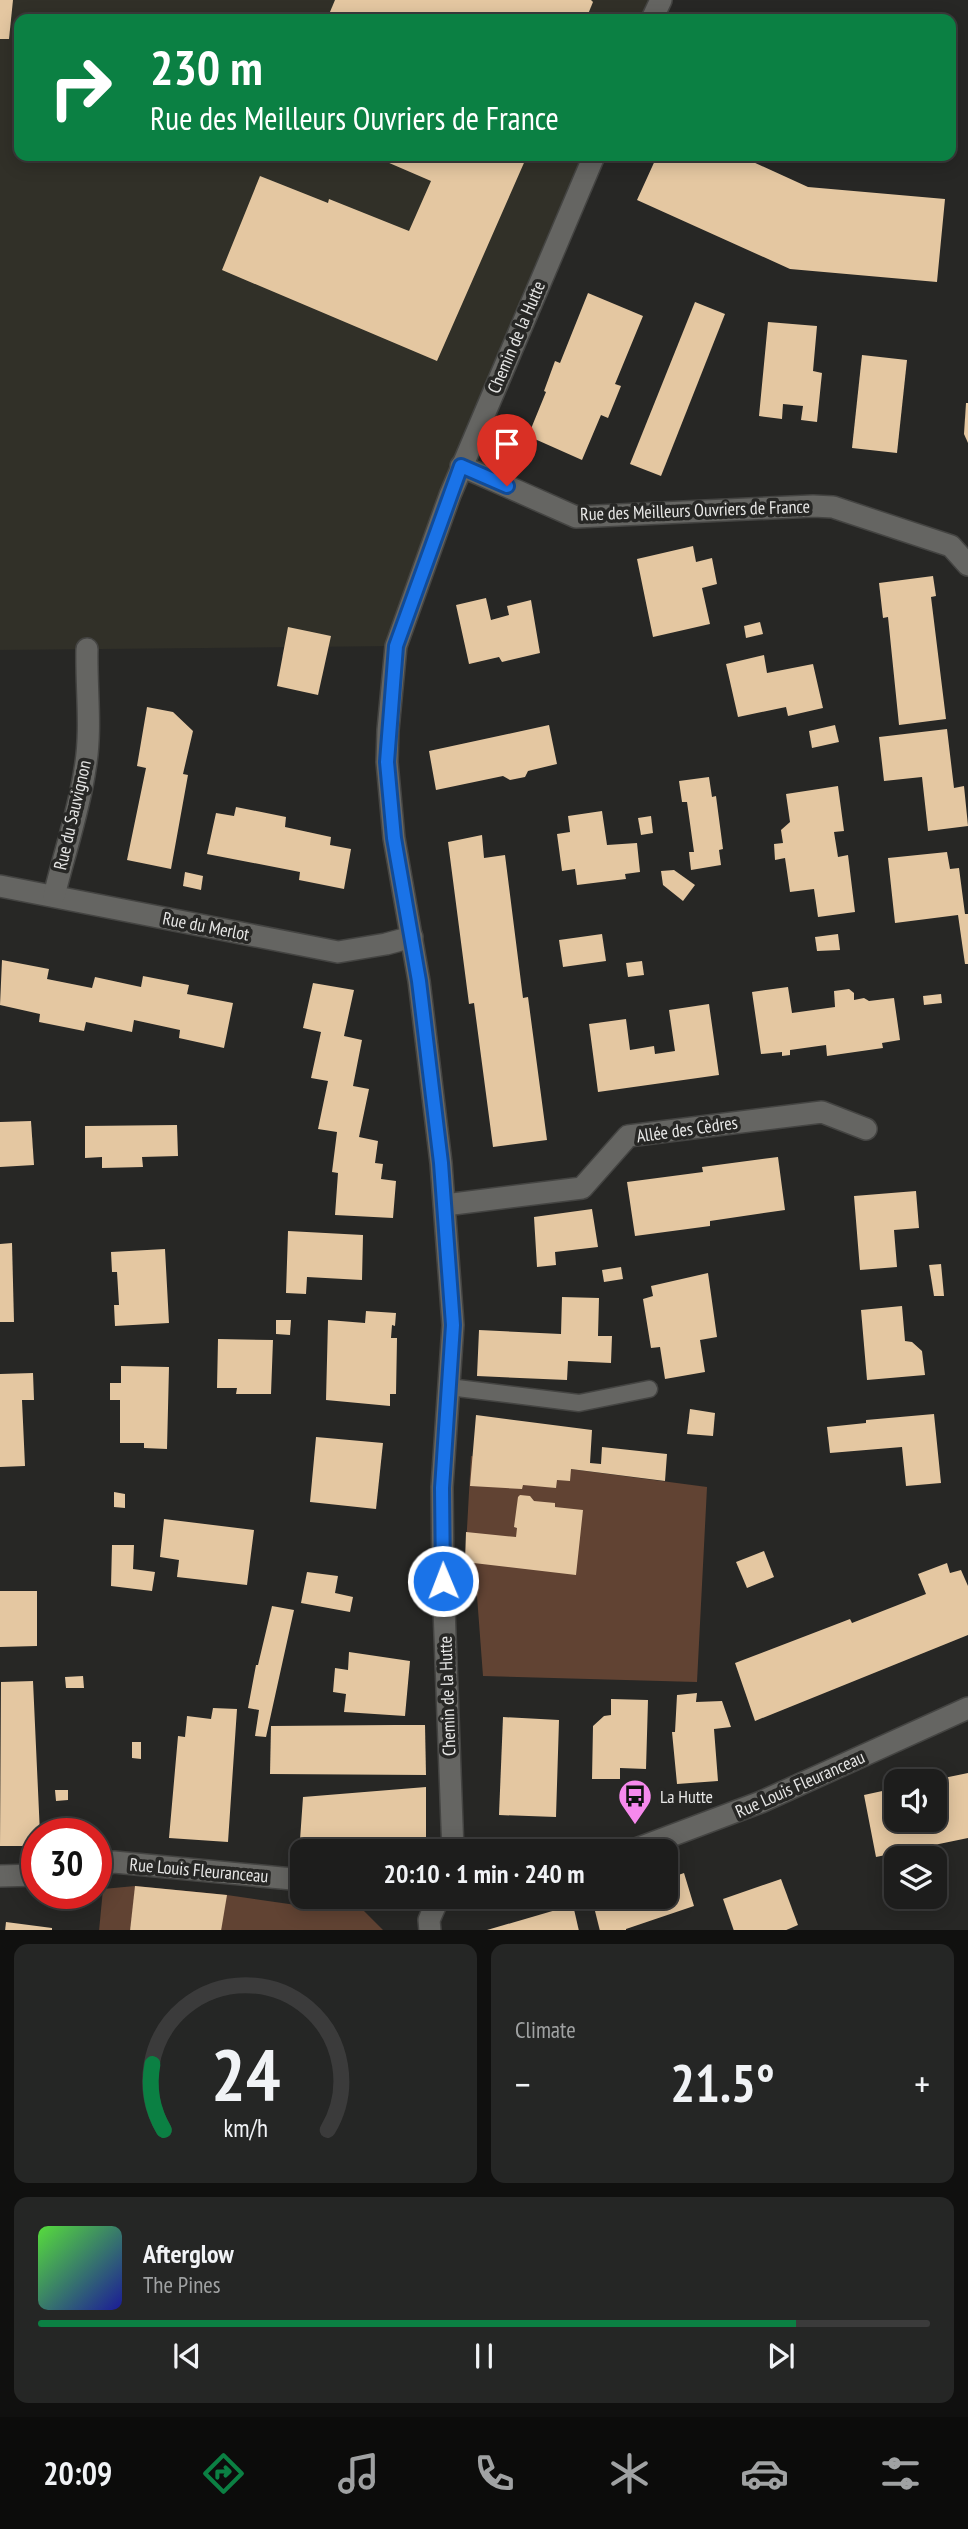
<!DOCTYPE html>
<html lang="en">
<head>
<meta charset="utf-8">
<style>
  :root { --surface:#1d1d1c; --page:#252625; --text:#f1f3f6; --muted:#a0a2a3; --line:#3b3b3b; --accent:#0b8043 }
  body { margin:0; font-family:"PT Sans Narrow",sans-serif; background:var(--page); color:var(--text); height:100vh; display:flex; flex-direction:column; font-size:26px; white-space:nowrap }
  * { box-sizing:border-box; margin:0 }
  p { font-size:23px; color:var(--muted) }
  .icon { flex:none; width:38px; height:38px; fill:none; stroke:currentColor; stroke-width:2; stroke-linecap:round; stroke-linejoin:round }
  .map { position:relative; height:1930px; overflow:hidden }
  .drawer { display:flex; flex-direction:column; gap:14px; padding:14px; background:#10100f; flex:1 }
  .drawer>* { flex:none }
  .guide { position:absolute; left:14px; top:14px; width:942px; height:147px; border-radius:14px; box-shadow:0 4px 18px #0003,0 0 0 2px var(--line); background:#0b8043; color:#fff; overflow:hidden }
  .tools { position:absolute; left:884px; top:1769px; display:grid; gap:14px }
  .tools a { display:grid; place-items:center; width:63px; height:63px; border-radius:14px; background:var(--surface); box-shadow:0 4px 18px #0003,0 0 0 2px var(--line); font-size:35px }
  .speed { position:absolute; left:21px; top:1818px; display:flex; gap:14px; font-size:35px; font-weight:700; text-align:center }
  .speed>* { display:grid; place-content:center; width:91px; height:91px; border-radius:50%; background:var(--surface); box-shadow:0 4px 18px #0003,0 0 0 2px var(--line); line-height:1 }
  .speed .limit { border:10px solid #d22; background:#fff; color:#111 }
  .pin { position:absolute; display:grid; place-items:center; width:60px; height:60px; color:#fff; margin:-72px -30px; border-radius:50% 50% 50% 0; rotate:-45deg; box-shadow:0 0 7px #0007 }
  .pin .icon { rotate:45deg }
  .me { position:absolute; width:77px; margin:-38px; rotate:359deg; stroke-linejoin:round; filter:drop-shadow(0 0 5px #0008) }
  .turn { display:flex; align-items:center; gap:24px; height:147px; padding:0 21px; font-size:32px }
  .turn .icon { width:91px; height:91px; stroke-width:2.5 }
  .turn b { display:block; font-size:49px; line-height:60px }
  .big { font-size:52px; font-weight:700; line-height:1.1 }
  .drawer .card { flex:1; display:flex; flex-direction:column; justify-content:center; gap:10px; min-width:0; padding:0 24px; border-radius:14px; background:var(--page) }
  .drawer .dial { align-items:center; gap:0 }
  .dial svg { height:182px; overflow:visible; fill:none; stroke:var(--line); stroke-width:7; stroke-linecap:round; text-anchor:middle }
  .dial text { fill:var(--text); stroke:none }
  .song { display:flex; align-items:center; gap:21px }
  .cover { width:84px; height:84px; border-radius:10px; background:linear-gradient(135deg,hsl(110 70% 55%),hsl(240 70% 35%)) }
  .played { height:7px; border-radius:4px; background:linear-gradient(90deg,var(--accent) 85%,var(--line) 85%) }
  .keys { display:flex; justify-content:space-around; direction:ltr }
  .heat { display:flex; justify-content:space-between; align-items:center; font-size:38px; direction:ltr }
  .drawer .tiles { flex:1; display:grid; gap:14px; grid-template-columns:1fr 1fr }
  .card:last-child { grid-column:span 2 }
  .trip { position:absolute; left:290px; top:1839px; width:388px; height:70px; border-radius:14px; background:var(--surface); box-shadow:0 4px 18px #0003,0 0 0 2px var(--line); font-weight:700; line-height:70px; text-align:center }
  .tab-bar { display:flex; height:112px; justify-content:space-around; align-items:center; background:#0c0c0b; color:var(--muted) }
  .tab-bar .icon { width:49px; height:49px }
  .tab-bar .on { color:var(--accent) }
  .tab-bar b { font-size:32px; color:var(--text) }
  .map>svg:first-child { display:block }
</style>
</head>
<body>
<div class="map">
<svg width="968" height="1931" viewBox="0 0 968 1931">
  <rect width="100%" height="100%" fill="#272725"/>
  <path fill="#313028" d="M0,0H661L652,19H19V156H594L396,646L0,650Z"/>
  <g fill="#614333">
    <path d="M471,1456L707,1487L697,1682L483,1676L477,1596L464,1583Z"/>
    <path d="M135,1886L227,1895L331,1910H363L383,1930L99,1931L103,1889Z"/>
  </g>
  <g fill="#e4c7a1">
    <path d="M0,0H13L9,39H0Z"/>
    <path d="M335,0H591L593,2L586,19H327Z"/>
    <path d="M373,156H527L437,361L222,270L260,176L328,203L329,199L409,231L431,181Z"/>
    <path d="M657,156H740L808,187L945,199L937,282L790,269L637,200Z"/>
    <path d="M588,293L643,316L615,384L621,386L608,418L601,415L582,460L528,436L546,392L544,391L555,361L560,363Z"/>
    <path d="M695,302L725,314L661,476L630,464Z"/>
    <path d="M768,322L817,326L813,371L822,373L817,422L801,420L803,406L783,404L782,419L759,416Z"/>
    <path d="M862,355L907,360L897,453L852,448Z"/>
    <path d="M966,403H968V443L964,434Z"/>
    <path d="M693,546L696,562L712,558L717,584L702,588L710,624L653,637L637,559Z"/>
    <path d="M933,576L936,596L931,597L946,719L899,725L888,617L883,618L879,583Z"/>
    <path d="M486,598L491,620L509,615L507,606L531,600L540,653L502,662L499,657L469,664L456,605Z"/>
    <path d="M760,622L763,634L746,638L744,626Z"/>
    <path d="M288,627L331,636L318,695L277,686Z"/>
    <path d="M764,655L767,673L813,664L823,708L788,716L786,707L738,717L726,664Z"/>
    <path d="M147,707L173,712L193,731L183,774L188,775L171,869L127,860L146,768L137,766Z"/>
    <path d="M549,725L557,764L528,771L525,777L510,780L503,776L436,790L429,751Z"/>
    <path d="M835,725L839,742L812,748L809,731Z"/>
    <path d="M947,729L954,788L964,786L968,826L928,831L922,777L884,781L879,737Z"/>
    <path d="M709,777L712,797L716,796L723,849L719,850L721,865L691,870L689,852H694L687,802H682L679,781Z"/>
    <path d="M838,786L844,831L834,832L838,857L848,855L855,912L818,917L814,889L790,892L785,858L775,860L774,844L783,843L781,830L790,822L786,794Z"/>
    <path d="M236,807L286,817L285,827L331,837L330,845L351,849L344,889L299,880L300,872L207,854L216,813L234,816Z"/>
    <path d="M602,811L607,845L637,843L640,872L625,874L626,879L577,885L575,869L562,871L557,834L570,832L568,816Z"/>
    <path d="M651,816L653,833L641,835L638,818Z"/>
    <path d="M482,835L484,858L505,855L523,998L528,997L547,1140L493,1147L474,1003L469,1004L448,842Z"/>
    <path d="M947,852L950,869L959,868L965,914H968V964H965L958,915L895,923L888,858Z"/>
    <path d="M674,870L695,885L683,901L663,885L661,871Z"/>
    <path d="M185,872L203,876L201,890L183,886Z"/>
    <path d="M602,934L606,961L563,967L559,940Z"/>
    <path d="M838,934L840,950L817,951L815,937Z"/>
    <path d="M2,960L49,969L47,979L92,988L95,977L141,987L143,976L189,985L187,994L233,1003L224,1048L179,1038L180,1030L134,1020L132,1032L86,1022L84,1031L39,1022L40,1014L0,1005Z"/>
    <path d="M642,961L644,975L628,977L626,963Z"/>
    <path d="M313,983L354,990L344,1036L362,1040L353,1086L369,1089L359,1137L378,1141L375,1163L383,1164L381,1179L396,1181L393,1218L335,1215L338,1173L332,1172L337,1132L318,1129L328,1081L311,1078L321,1032L303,1028Z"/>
    <path d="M788,987L792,1013L835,1007L834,991L849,989L854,993V1000L864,998L869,1001L894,998L900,1040L882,1043L883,1048L827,1056L826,1045L790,1050V1055L782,1056V1052L761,1054L752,992Z"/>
    <path d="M941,994L942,1003L924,1005L923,996Z"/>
    <path d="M709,1004L719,1075L598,1092L589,1024L626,1019L630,1050L654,1046L655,1054L675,1051L669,1010Z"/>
    <path d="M31,1121L34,1165L0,1167V1122Z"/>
    <path d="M177,1125L178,1156L142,1157L143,1167L102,1168V1157L85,1158V1126Z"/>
    <path d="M778,1157L785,1210L710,1221V1226L635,1236L627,1182L703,1172L702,1167Z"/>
    <path d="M916,1191L919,1228L894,1230L897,1267L860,1270L854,1196Z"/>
    <path d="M592,1209L598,1247L555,1252L556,1265L537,1267L534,1217Z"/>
    <path d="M288,1231L363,1235L362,1280L307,1277L306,1294L286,1293Z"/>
    <path d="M12,1243L14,1322H0V1244Z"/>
    <path d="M165,1249L169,1323L115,1326L114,1305H119L117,1272H112L111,1252Z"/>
    <path d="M941,1264L944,1296H934L929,1265Z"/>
    <path d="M621,1267L623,1279L604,1282L602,1270Z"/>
    <path d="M708,1273L717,1337L700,1340L705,1372L665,1379L660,1347L651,1348L643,1299L653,1296L651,1286Z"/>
    <path d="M562,1297L599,1298L598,1336H612L611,1363L568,1361L567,1380L477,1376L479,1330L561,1334Z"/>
    <path d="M902,1306L905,1341L912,1342L922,1351L925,1375L867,1380L861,1310Z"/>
    <path d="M366,1311L396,1313L395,1326L392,1325L391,1338H397L396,1394H390V1406L326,1400L328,1320L365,1323Z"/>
    <path d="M276,1320H291L290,1335L276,1334Z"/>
    <path d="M218,1339L273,1340L271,1394H236L237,1388H217Z"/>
    <path d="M121,1366L169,1367L167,1449L144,1448V1443H120V1400H110V1383H121Z"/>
    <path d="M33,1373L34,1400H22L25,1466L0,1467V1374Z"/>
    <path d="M690,1409L715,1413L713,1436L687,1434Z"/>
    <path d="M934,1414L941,1483L906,1486L902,1447L830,1453L827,1427L866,1423V1420Z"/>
    <path d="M476,1415L592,1430L590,1463L601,1464L602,1447L667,1454L665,1481L571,1469L570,1481L557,1480L556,1488L523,1485L522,1489L470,1486Z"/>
    <path d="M316,1437L383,1443L376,1509L310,1502Z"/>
    <path d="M114,1492L125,1494V1508L114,1507Z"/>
    <path d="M520,1495L530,1496L534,1501L555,1503V1507L583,1510L576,1575L465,1562L466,1532L516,1537L517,1528L514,1527L518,1497Z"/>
    <path d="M164,1519L254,1530L247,1585L177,1577L179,1560L160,1557Z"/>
    <path d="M112,1545H134L133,1569L155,1572L152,1591L111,1586Z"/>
    <path d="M764,1551L774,1577L747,1588L736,1562Z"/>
    <path d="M947,1563L950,1573L961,1570L968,1586V1635L755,1721L735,1663L850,1619L852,1623L926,1594L918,1574Z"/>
    <path d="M307,1572L338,1576L335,1593L353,1597L350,1612L301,1603Z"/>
    <path d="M0,1591H37V1646L0,1647Z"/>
    <path d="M272,1606L294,1610L266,1737L255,1736L259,1710L248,1708L256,1665H258Z"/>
    <path d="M349,1652L410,1661L405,1716L344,1712L346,1694L333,1692L335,1668L348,1670Z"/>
    <path d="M83,1676L84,1688H66L65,1677Z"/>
    <path d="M33,1681L40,1834H37V1846H0L1,1682Z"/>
    <path d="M697,1693L696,1702L722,1701L731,1727L714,1729L718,1781L677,1784L672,1732H675L677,1695Z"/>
    <path d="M611,1699L648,1700L646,1769L620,1768V1779H592L593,1726L604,1716L611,1715Z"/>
    <path d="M213,1708L237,1709L228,1842L169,1838L178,1736L185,1737L187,1716L211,1719Z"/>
    <path d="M503,1717L559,1720L556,1817L499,1815Z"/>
    <path d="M394,1725H425L426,1775L270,1774L271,1726Z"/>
    <path d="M132,1742H141V1759L132,1758Z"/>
    <path d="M968,1773V1838L876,1857L864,1795L896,1788V1820H934V1780Z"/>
    <path d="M426,1787V1852H364V1849L300,1840L303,1797Z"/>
    <path d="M55,1790H68V1800L56,1801Z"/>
    <path d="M684,1873L694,1906L626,1929V1931H600L593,1903L612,1897H667V1879Z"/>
    <path d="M781,1879L798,1925L784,1931H734L723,1899Z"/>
    <path d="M135,1886L227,1895L221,1931H130Z"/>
    <path d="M573,1905L579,1931H487V1930Z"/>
    <path d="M6,1922L52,1928V1931H5Z"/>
  </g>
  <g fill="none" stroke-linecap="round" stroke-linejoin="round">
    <g stroke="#444442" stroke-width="19">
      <path id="service" d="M449,1387L579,1403L649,1389"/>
    </g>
    <g stroke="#444442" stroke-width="24">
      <g id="minor">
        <path d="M652,19L661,0"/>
        <path d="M461,466L576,517L813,506L833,507L951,546L968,565"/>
        <path d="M0,886L338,952L386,944L412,937"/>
        <path d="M54,896C64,854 79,811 85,769C92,729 86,689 87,649"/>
        <path d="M445,1205L582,1188L628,1136L822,1112L866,1129"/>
        <path d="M453,1852L443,1581L442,1487L453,1325L441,1163L419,981L394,838L387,762L388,730L396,646L450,495L594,156"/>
        <path d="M628,1852L761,1802L968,1708"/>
        <path d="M96,1866L114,1862L303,1880"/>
        <path d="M0,1876L37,1875"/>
        <path d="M430,1931L429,1920L439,1897"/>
      </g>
    </g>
    <use href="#service" stroke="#656562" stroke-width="16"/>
    <use href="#minor" stroke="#656562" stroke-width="21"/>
  </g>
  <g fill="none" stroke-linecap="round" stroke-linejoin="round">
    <g stroke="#114b97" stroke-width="18">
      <path id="route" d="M443,1581L442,1488L453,1325L441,1163L419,981L394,838L387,762L396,646L461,466L507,486"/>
    </g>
    <use href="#route" stroke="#1a73e8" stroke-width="12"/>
  </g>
  <defs>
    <g id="bus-pin" transform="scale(1.75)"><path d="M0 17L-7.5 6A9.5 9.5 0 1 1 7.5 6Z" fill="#f689ed" stroke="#272725"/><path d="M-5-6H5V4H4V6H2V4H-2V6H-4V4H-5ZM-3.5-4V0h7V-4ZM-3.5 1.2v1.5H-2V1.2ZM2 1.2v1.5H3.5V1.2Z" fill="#111"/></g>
  </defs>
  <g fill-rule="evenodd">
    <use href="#bus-pin" x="635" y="1796"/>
  </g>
  <g text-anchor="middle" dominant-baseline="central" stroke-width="7" stroke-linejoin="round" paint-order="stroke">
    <g font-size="18" fill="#e7e7e6" stroke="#272725">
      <text transform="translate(516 337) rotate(-67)">Chemin de la Hutte</text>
      <text transform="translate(695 510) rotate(-2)">Rue des Meilleurs Ouvriers de France</text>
      <text transform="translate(72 815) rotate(-77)">Rue du Sauvignon</text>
      <text transform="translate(206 926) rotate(11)">Rue du Merlot</text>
      <text transform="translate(687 1129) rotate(-8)">Allée des Cèdres</text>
      <text transform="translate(447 1696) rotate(-92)">Chemin de la Hutte</text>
      <text transform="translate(800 1784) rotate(-24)">Rue Louis Fleuranceau</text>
      <text transform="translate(199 1870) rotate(5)">Rue Louis Fleuranceau</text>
    </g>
    <g font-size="18" fill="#e7e7e6" stroke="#272725" text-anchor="start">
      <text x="660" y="1796">La Hutte</text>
    </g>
  </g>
</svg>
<div class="tools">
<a><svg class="icon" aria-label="sound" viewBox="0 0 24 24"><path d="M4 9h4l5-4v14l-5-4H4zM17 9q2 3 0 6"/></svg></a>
<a><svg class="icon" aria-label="layers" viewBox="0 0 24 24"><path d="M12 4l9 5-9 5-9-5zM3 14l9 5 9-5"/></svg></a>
</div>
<div class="speed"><div class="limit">30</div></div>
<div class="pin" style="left:507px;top:486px;background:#d93025"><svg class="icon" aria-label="arrive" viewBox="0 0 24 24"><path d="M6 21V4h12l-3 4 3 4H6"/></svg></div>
<svg class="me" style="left:443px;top:1581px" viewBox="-20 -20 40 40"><circle r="17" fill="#1a73e8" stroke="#fff" stroke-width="3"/><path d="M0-11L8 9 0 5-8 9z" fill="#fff"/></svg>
<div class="trip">20:10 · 1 min · 240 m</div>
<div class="guide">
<div class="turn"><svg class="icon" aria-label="right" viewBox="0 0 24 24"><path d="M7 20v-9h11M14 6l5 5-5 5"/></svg><div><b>230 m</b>Rue des Meilleurs Ouvriers de France</div></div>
</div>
</div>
<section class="drawer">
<div class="tiles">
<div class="card dial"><svg viewBox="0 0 100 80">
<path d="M14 69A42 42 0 1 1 86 69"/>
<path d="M14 69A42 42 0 0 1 9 40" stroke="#0b8043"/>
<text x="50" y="56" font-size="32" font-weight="700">24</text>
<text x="50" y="72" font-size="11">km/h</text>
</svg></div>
<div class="card"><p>Climate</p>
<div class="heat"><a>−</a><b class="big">21.5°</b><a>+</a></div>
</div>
<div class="card">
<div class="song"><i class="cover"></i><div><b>Afterglow</b><p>The Pines</p></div></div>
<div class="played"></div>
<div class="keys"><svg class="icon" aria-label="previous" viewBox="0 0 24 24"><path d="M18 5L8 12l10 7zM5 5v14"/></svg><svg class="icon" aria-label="pause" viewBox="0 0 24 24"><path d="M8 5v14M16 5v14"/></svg><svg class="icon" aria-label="next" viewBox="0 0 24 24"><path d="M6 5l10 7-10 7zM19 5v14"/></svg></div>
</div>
</div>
</section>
<nav class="tab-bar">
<b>20:09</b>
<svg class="icon on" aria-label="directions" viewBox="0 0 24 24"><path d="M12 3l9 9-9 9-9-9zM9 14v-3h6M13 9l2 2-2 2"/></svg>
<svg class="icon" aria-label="music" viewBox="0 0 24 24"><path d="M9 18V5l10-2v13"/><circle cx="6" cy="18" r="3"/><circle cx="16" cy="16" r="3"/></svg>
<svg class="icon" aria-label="phone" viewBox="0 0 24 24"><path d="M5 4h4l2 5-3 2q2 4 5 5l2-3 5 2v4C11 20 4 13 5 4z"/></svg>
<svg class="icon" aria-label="climate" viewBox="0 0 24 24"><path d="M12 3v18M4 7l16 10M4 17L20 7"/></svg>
<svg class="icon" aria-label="car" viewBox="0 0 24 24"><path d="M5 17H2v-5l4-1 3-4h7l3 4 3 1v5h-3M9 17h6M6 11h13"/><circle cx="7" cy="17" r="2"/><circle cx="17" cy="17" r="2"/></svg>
<svg class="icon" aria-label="filters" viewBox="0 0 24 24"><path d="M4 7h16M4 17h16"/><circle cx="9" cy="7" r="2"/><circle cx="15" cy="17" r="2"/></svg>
</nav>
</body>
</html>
